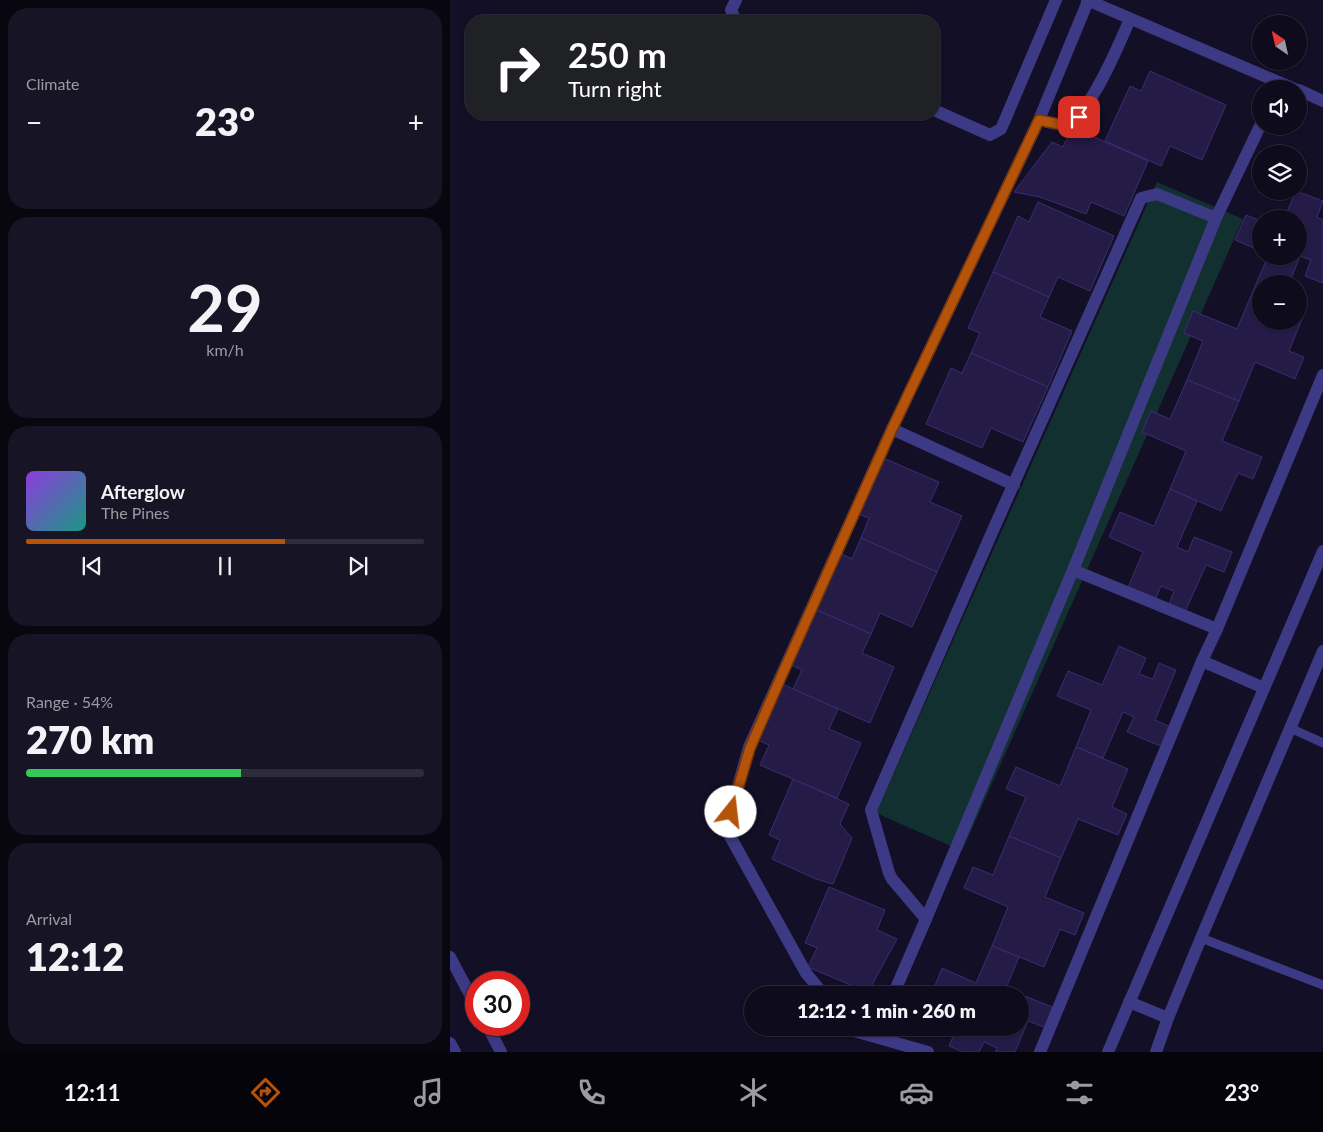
<!DOCTYPE html>
<html lang="en">
<head>
<meta charset="utf-8">
<style>
  :root { --surface:#0e0b1c; --page:#171425; --text:#f1f3f6; --muted:#9b9ba3; --line:#2e2b3b; --accent:#b45309 }
  body { margin:0; font-family:Lato,sans-serif; background:var(--page); color:var(--text); height:100vh; display:flex; flex-direction:column; font-size:19px; white-space:nowrap }
  * { box-sizing:border-box; margin:0 }
  p { font-size:16px; color:var(--muted) }
  .icon { flex:none; width:28px; height:28px; fill:none; stroke:currentColor; stroke-width:2; stroke-linecap:round; stroke-linejoin:round }
  .map { position:relative; flex:1; overflow:hidden }
  .sheet { display:flex; flex-direction:column; gap:8px; padding:8px; background:#08060f; width:450px }
  .sheet>* { flex:none }
  .guide { position:absolute; left:15px; top:15px; width:475px; height:105px; border-radius:20px; box-shadow:0 1px 4px #0004,0 0 0 1px var(--line); background:#202124; color:#fff; overflow:hidden }
  .needle { width:32px; rotate:326deg }
  .fabs { position:absolute; left:802px; top:15px; display:grid; gap:10px }
  .fabs a { display:grid; place-items:center; width:55px; height:55px; border-radius:50%; background:var(--surface); box-shadow:0 1px 4px #0004,0 0 0 1px var(--line); font-size:25px }
  .speed { position:absolute; left:15px; top:971px; display:flex; gap:10px; font-size:25px; font-weight:700; text-align:center }
  .speed>* { display:grid; place-content:center; width:65px; height:65px; border-radius:50%; background:var(--surface); box-shadow:0 1px 4px #0004,0 0 0 1px var(--line); line-height:1 }
  .speed .limit { border:8px solid #d22; background:#fff; color:#111 }
  .pin { position:absolute; display:grid; place-items:center; width:42px; height:42px; color:#fff; margin:-21px; border-radius:10px; box-shadow:0 2px 8px #0006 }
  .me { position:absolute; width:55px; margin:-28px; rotate:16deg; stroke-linejoin:round; filter:drop-shadow(0 0 4px #0008) }
  .turn { display:flex; align-items:center; gap:18px; height:105px; padding:0 20px; font-size:22px }
  .turn .icon { width:65px; height:65px; stroke-width:2.5 }
  .turn b { display:block; font-size:35px; line-height:42px }
  .big { font-size:38px; font-weight:800; line-height:1.1 }
  .sheet .widget { flex:1; display:flex; flex-direction:column; justify-content:center; gap:8px; min-width:0; padding:0 18px; border-radius:20px; background:var(--page) }
  .sheet .dial { align-items:center; gap:0 }
  .dial b { font-size:65px; line-height:1 }
  .song { display:flex; align-items:center; gap:15px }
  .cover { width:60px; height:60px; border-radius:8px; background:linear-gradient(135deg,hsl(270 70% 55%),hsl(170 70% 35%)) }
  .played { height:5px; border-radius:2px; background:linear-gradient(90deg,var(--accent) 65%,var(--line) 65%) }
  .keys { display:flex; justify-content:space-around; direction:ltr }
  .heat { display:flex; justify-content:space-between; align-items:center; font-size:28px; direction:ltr }
  .charge { height:8px; border-radius:4px; background:linear-gradient(90deg,#34c759 54%,var(--line) 0) }
  .trip { position:absolute; left:294px; top:986px; width:285px; height:50px; border-radius:25px; background:var(--surface); box-shadow:0 1px 4px #0004,0 0 0 1px var(--line); font-weight:800; line-height:50px; text-align:center }
  .menu { display:flex; height:80px; justify-content:space-around; align-items:center; background:#06040b; color:var(--muted) }
  .menu .icon { width:35px; height:35px }
  .menu .on { color:var(--accent) }
  .menu b { font-size:22px; color:var(--text) }
  main { display:flex; flex:1; min-height:0 }
  .map>svg:first-child { display:block }
</style>
</head>
<body>
<main>
<section class="sheet">
<div class="widget"><p>Climate</p>
<div class="heat"><a>−</a><b class="big">23°</b><a>+</a></div>
</div>
<div class="widget dial"><b>29</b><p>km/h</p></div>
<div class="widget">
<div class="song"><i class="cover"></i><div><b>Afterglow</b><p>The Pines</p></div></div>
<div class="played"></div>
<div class="keys"><svg class="icon" aria-label="previous" viewBox="0 0 24 24"><path d="M18 5L8 12l10 7zM5 5v14"/></svg><svg class="icon" aria-label="pause" viewBox="0 0 24 24"><path d="M8 5v14M16 5v14"/></svg><svg class="icon" aria-label="next" viewBox="0 0 24 24"><path d="M6 5l10 7-10 7zM19 5v14"/></svg></div>
</div>
<div class="widget"><p>Range · 54%</p><b class="big">270 km</b><div class="charge"></div></div>
<div class="widget"><p>Arrival</p><b class="big">12:12</b></div>
</section>
<div class="map">
<svg width="873" height="1052" viewBox="0 0 873 1052">
  <rect width="100%" height="100%" fill="#130f26"/>
  <path fill="#12302f" d="M707,182L793,219L512,851L426,813Z"/>
  <g fill="#241b47" stroke="#3b2d73">
    <path d="M700,71L776,105L752,160L720,146L711,166L655,141L680,86L691,91Z"/>
    <path d="M622,127L698,161L674,216L641,202L636,214L590,197L564,192L602,142L613,147Z"/>
    <path d="M846,191L873,201L867,217L873,220V283L855,276L861,260L850,256L839,284H811V294L803,291L818,256H849V219H834Z"/>
    <path d="M588,202L664,236L640,291L608,277L599,297L543,272L568,216L579,222Z"/>
    <path d="M796,215L811,221V251L785,240Z"/>
    <path d="M543,272L599,297L590,317L622,331L598,387L521,353L530,333L518,328Z"/>
    <path d="M803,291L811,294V321H849V310L855,312L839,351L854,357L845,379L805,362L789,401L737,380L753,341L734,333L743,311L787,329Z"/>
    <path d="M521,353L598,387L573,442L541,428L532,448L476,424L501,368L512,373Z"/>
    <path d="M737,380L789,401L772,441L812,457L803,479L788,473L771,511L720,489L736,451L692,432L701,411L720,419Z"/>
    <path d="M433,458L489,482L480,502L512,516L487,572L411,538L419,518L408,514Z"/>
    <path d="M720,489L747,501L727,547L738,552L744,537L782,552L774,572L756,565L734,614L718,607L724,591L711,586L704,602L677,590L693,552L659,537L670,512L704,526Z"/>
    <path d="M411,538L487,572L462,627L430,613L421,634L365,609L390,553L402,559Z"/>
    <path d="M365,609L421,634L412,653L444,667L420,723L343,689L352,670L341,665Z"/>
    <path d="M669,646L696,658L689,674L703,679L709,663L726,670L705,720L723,728L715,748L677,732L684,717L673,712L653,758L626,747L641,710L607,696L618,671L652,685Z"/>
    <path d="M332,684L388,709L379,729L411,743L387,798L310,765L319,745L308,740Z"/>
    <path d="M626,747L678,769L662,807L677,814L668,835L628,819L611,858L559,836L576,797L556,789L566,767L610,786Z"/>
    <path d="M343,779L399,804L390,824L402,838L383,884L366,879L322,859L330,840L319,835Z"/>
    <path d="M559,836L611,858L595,897L634,913L625,935L610,929L594,967L542,946L558,907L514,888L523,867L543,875Z"/>
    <path d="M379,887L435,910L427,930L447,939L417,994L403,986L358,967L367,948L355,943Z"/>
    <path d="M542,946L569,957L553,995H485L482,993L492,968L526,983Z"/>
    <path d="M567,993L605,1008L596,1028L578,1021L565,1052H545L547,1048L534,1042L529,1052H513L499,1046L507,1028H570V995H566Z"/>
  </g>
  <g fill="none" stroke-linecap="round" stroke-linejoin="round">
    <g stroke="#3d3a85" stroke-width="9">
      <path d="M840,728L873,743"/>
      <path d="M751,938L873,985"/>
    </g>
    <g stroke="#3d3a85" stroke-width="12">
      <path d="M286,0L281,10L285,19L289,21"/>
      <path d="M637,0L845,89"/>
      <path d="M849,90L873,101"/>
      <path d="M484,110L540,135L551,129L606,0"/>
      <path d="M589,120C596,121 605,125 612,124C638,123 670,41 680,19"/>
      <path d="M442,429L564,485"/>
      <path d="M623,570L476,919L442,879L439,873L421,810L540,537L691,198L707,194L766,218"/>
      <path d="M767,629L873,375"/>
      <path d="M752,661L814,688"/>
      <path d="M374,995L356,973L276,829L299,747L442,429L589,120L638,1"/>
      <path d="M443,995L476,919"/>
      <path d="M400,1028L404,1031L478,1052"/>
      <path d="M590,1052L752,661L767,629L623,570L766,218L811,124"/>
    </g>
    <g stroke="#3d3a85" stroke-width="12">
      <path d="M0,957L26,1006"/>
      <path d="M679,1002L718,1018"/>
      <path d="M37,1025L51,1052"/>
      <path d="M0,1043L5,1052"/>
      <path d="M658,1052L873,551"/>
      <path d="M706,1052L718,1018L751,938L873,651"/>
    </g>
  </g>
  <g fill="none" stroke-linecap="round" stroke-linejoin="round">
    <g stroke="#753606" stroke-width="12">
      <path id="route" d="M281,812L300,748L331,677L442,429L589,120L613,125L629,117"/>
    </g>
    <use href="#route" stroke="#b45309" stroke-width="9"/>
  </g>
</svg>
<div class="fabs">
<a><svg class="needle" viewBox="-14 -14 28 28"><path d="M0-13l5 13h-10z" fill="#e53935"/><path d="M0 13l5-13h-10z" fill="#9b9ba3"/></svg></a>
<a><svg class="icon" aria-label="sound" viewBox="0 0 24 24"><path d="M4 9h4l5-4v14l-5-4H4zM17 9q2 3 0 6"/></svg></a>
<a><svg class="icon" aria-label="layers" viewBox="0 0 24 24"><path d="M12 4l9 5-9 5-9-5zM3 14l9 5 9-5"/></svg></a>
<a>+</a>
<a>−</a>
</div>
<div class="speed"><div class="limit">30</div></div>
<div class="pin" style="left:629px;top:117px;background:#d93025"><svg class="icon" aria-label="arrive" viewBox="0 0 24 24"><path d="M6 21V4h12l-3 4 3 4H6"/></svg></div>
<svg class="me" style="left:281px;top:812px" viewBox="-20 -20 40 40"><circle r="19" fill="#fff"/><path d="M0-13L10 11 0 6-10 11z" fill="#b45309"/></svg>
<div class="trip">12:12 · 1 min · 260 m</div>
<div class="guide">
<div class="turn"><svg class="icon" aria-label="right" viewBox="0 0 24 24"><path d="M7 20v-9h11M14 6l5 5-5 5"/></svg><div><b>250 m</b>Turn right</div></div>
</div>
</div>
</main>
<nav class="menu">
<b>12:11</b>
<svg class="icon on" aria-label="directions" viewBox="0 0 24 24"><path d="M12 3l9 9-9 9-9-9zM9 14v-3h6M13 9l2 2-2 2"/></svg>
<svg class="icon" aria-label="music" viewBox="0 0 24 24"><path d="M9 18V5l10-2v13"/><circle cx="6" cy="18" r="3"/><circle cx="16" cy="16" r="3"/></svg>
<svg class="icon" aria-label="phone" viewBox="0 0 24 24"><path d="M5 4h4l2 5-3 2q2 4 5 5l2-3 5 2v4C11 20 4 13 5 4z"/></svg>
<svg class="icon" aria-label="climate" viewBox="0 0 24 24"><path d="M12 3v18M4 7l16 10M4 17L20 7"/></svg>
<svg class="icon" aria-label="car" viewBox="0 0 24 24"><path d="M5 17H2v-5l4-1 3-4h7l3 4 3 1v5h-3M9 17h6M6 11h13"/><circle cx="7" cy="17" r="2"/><circle cx="17" cy="17" r="2"/></svg>
<svg class="icon" aria-label="filters" viewBox="0 0 24 24"><path d="M4 7h16M4 17h16"/><circle cx="9" cy="7" r="2"/><circle cx="15" cy="17" r="2"/></svg>
<b>23°</b>
</nav>
</body>
</html>
